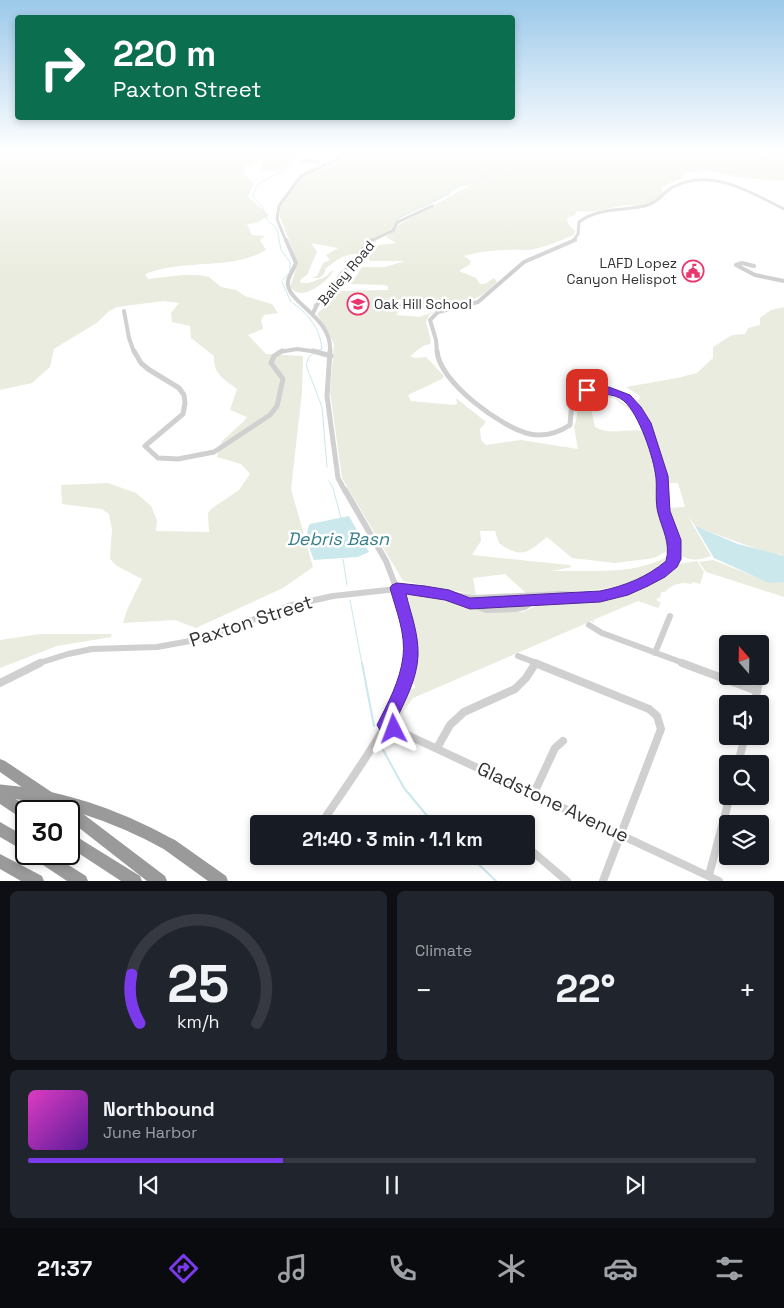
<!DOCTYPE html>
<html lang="en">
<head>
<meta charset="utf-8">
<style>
  :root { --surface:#171b24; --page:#20242c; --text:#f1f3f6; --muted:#9ea1a6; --line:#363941; --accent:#7c3aed }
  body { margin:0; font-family:"Space Grotesk",sans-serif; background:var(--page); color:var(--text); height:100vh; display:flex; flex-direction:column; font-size:19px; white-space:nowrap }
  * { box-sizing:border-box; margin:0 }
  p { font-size:16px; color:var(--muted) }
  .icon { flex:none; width:28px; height:28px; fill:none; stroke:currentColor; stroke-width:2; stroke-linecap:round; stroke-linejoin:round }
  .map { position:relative; height:881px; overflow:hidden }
  .side { display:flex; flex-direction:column; gap:10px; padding:10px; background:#0d0f14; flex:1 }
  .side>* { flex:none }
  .guide { position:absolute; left:15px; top:15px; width:500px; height:105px; border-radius:5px; box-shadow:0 2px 8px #0003; background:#0b6e4f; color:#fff; overflow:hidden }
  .needle { width:32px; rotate:340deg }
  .tools { position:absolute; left:719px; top:635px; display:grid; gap:10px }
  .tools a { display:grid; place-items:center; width:50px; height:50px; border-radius:5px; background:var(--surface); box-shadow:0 2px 8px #0003; font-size:25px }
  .speed { position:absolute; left:15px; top:800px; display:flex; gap:10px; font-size:25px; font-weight:700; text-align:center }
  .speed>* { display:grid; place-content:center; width:65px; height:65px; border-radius:50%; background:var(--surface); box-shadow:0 2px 8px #0003; line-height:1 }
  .speed .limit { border:2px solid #111; border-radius:8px; background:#fff; color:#111 }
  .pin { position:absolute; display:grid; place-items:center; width:42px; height:42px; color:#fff; margin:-21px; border-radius:10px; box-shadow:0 2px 8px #0006 }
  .me { position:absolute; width:55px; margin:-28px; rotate:357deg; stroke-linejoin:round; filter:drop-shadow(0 0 4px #0008) }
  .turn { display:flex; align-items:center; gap:18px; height:105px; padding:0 15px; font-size:22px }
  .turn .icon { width:65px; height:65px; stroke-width:2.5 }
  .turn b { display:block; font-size:35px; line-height:42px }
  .big { font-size:38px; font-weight:700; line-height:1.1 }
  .side .card { flex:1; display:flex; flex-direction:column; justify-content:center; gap:8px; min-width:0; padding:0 18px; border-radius:8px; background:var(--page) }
  .side .dial { align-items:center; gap:0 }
  .dial svg { height:130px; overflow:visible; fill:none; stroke:var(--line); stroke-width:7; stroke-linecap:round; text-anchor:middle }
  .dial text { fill:var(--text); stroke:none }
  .song { display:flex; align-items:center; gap:15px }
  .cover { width:60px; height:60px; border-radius:8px; background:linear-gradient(135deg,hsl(310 70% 55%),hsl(270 70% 35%)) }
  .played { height:5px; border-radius:2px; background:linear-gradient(90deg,var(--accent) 35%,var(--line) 35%) }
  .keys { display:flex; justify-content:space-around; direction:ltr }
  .heat { display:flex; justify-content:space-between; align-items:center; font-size:28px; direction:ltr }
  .side .tiles { flex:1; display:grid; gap:10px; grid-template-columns:1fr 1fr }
  .card:last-child { grid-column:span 2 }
  .trip { position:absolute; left:250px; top:815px; width:285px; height:50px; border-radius:5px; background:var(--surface); box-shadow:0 2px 8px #0003; font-weight:700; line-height:50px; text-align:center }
  .tabs { display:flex; height:80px; justify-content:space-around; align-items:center; background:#090b0e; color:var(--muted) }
  .tabs .icon { width:35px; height:35px }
  .tabs .selected { color:var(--accent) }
  .tabs b { font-size:22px; color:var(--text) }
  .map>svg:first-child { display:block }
</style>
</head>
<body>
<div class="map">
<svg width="784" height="881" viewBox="0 0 784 881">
  <rect width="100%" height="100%" fill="#fff"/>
  <g fill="#e9ecde">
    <path d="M0,151H302C285,166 287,174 261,170V165L265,161L257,160L246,166L244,174L254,184L248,197L269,215L256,223L247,224L252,235L265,236L260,240L266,250C230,271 184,258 145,274L148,279L183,275H198L209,277L221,287L236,290L245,296L272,304L278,313L264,315L261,320L263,329L248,335L266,354L303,356L302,392L291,489L313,567L283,588L196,628L175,620L123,623L127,610L142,579L117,566L110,559L112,529L109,514L102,509L62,504L61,485L108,483L136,493L151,506L157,520L156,531L209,532L208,513L211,509L239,490L250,474L241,464L217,457L222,441L243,422L247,417L230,410L237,389C224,379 213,374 214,356L191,338L190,326L172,322L171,313L179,303L163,301L117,307L109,311L98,322L54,349L50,367L32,383L0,390Z"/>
    <path d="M347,151H784V181L743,178L710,171L685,172L683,173V178L661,187L663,193C658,198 654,203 647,205C639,207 629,204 620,206C605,209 593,213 577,211L575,215L567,218L568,224L575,231L574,235C560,240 541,250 526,250C505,249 484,250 464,256L471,261L470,264L459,271L476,278L480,284H485L494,278L497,282C467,314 437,305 399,311L396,315L420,317L435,311L429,315L426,322L431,341L430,344L423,346L410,356L414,358L426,357L444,376L442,379L410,394L408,396L411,401L454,405L457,404L456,398L486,422L480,429L481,440L486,445L521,440L578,449L574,426C579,418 575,407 580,400C592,380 624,400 634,413L614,398H595L590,404L595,427C610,436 629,428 644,431L657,474L660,515L670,540L669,550L654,558L615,563L572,558L547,537C528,552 522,560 499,543L495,531H480L481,541L472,555L569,565L572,567L551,571C590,570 636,576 670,555C640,596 572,591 526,593L505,574L473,578L476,595L403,581L342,478L330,392L334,344L317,314L341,291L388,290V286L383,285L351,284L362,267H385L405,261H370L368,258C376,241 381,246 396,243L386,237L400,224L471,185L459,187L433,203L401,217L388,232L368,241L357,254C344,253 336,261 326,268L324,274L319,278H311L317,276L323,263L330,260L326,255L338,248L311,243L317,252L307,275L300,280L301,283H309L325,277L333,270C332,278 310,294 301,293C297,293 293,290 290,287L298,263L280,217V208L303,176L320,168L326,169L327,168L325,166L344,157Z"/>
    <path d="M784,307V556L779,554L774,555L696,527L687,515L711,556C702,559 691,562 682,556L678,538L667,508L685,507L678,483H670L667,480L651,428L636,399L639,400L640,396L626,387L677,378L697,373L713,358V347L732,335L745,334L748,328L760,325V318L771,310Z"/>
    <path d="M713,560L763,580L784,581V597L706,572L699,562Z"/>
    <path d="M697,561L704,572L700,584L693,582L691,584C681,581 671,585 665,592H661L660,598H658L656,600L661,603L658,608L638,601L593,620L594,623L591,621L580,626L413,698L398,719L410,689L415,688V686L412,683C421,654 415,628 409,600L406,598L408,593H414L470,606L523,612L538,605L600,601L622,597L664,578L673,571L679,564Z"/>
    <path d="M40,634H112L111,637L57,646L0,668V640Z"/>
  </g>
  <g fill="#cbe8ec">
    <path d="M349,516L369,552L358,557L314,560C310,549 303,535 310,524Z"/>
    <path d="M695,526L738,544L784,556V582L769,583L714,558Z"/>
  </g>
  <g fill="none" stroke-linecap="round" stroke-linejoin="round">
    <g stroke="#cbe8ec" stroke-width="1">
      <path d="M743,151L747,155H757L760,158L784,164"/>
      <path d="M395,224L397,219L451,193L449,191L463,184L482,180L492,171L491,165L498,159L499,151"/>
      <path d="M391,233L394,232L396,227"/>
      <path d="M360,259L362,252L376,241"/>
      <path d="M283,280L290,272V262L281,250L277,229L267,220L262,206L252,196L258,184L290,167L303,151"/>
      <path d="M282,282L291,302"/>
      <path d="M293,303C309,315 320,328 322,349L319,350"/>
      <path d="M313,306L329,289L340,273"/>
      <path d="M314,353L309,357L306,365L322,407L327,467"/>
      <path d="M329,481L333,488L341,518"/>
      <path d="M343,559L347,585"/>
      <path d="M350,600L362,664"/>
    </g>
    <g stroke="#cbe8ec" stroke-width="2">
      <path d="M362,663L374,726"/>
      <path d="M382,748L404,788L434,824"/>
      <path d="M470,856L496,881"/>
    </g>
    <g stroke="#d0d0d0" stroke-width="3">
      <path d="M302,160L318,162"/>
      <path d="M286,241L277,219L279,206L301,176L337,159L344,151"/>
      <path d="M371,241L392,231L398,222L432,206"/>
      <path d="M573,241L578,234L579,222C599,207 622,211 645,206C658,203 662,193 673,187C711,167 750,192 784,209"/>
    </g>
    <g stroke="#d0d0d0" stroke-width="4">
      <path d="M286,240L296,263C294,269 289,275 288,281C285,303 333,316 330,352"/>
      <path d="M754,266L742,263L736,265L755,275L784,281"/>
      <path d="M124,311L129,338L134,352"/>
      <path d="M313,313L319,301L332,290L342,273L358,259L360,252L372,240"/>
      <path d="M279,352L297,349L318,352"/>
      <path d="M437,352L436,340L430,320L438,312L478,302L524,262L575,240"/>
    </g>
    <g stroke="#d0d0d0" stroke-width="5">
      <path d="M134,351L141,363L148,369L179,388L184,395L185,403L183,414L145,446L158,458L178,459L214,452L270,415L277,406L283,379L271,363L274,356L282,351"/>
      <path d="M313,351L331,356"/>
      <path d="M330,351L327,396L338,478L345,491"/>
      <path d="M437,351C439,382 502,428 530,434C546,437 558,433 570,425L572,400C578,392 586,390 595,389C632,387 646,424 655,453C659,466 663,478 663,491"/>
    </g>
    <g stroke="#d0d0d0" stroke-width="6">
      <path d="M345,490L386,561L399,595L410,642L409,664"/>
      <path d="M449,596L486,610L515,609L525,607L534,601L573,597"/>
      <path d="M471,603L534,601"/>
      <path d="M589,625L602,633L686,664"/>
      <path d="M655,653L670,616"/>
      <path d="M518,656L539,664"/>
      <path d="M36,664L68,654L92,649L157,647L190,641L219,633L288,606L333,596L406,588L474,598L561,594L596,596L617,592L656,576L666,570L673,561L674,548L664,513L663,490"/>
    </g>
    <g stroke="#d0d0d0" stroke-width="8">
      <path d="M535,663L649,709L657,716L661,729L603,881"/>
      <path d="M682,663L757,691"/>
      <path d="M0,683L40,663"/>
      <path d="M754,704L760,679"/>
      <path d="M386,725L719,881"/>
      <path d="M437,748L450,725L464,712L515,689L526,678L535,664"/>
      <path d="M738,764L745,736"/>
      <path d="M534,793L555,748L563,741"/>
      <path d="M321,824C351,778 400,716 410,663"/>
      <path d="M526,846L567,881"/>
      <path d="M299,858L300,856"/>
      <path d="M709,875L730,796"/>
    </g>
    <g fill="#9a9a9a" fill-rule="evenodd">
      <path d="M0,759L5,761L74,807L165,876L167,881H147L69,820V811H56L0,772Z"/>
      <path d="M0,790L31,808L32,811H26V819L21,818L0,804Z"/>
      <path d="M0,822L26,837V852L0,837Z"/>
      <path d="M69,832L140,876L142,881H121L69,847Z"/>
      <path d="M170,838L175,840L226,876L228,881H208L165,850L163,845L165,840Z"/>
      <path d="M0,854L42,876L44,881H21L0,869Z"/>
      <path d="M32,854H51L86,876L88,881H67L34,859Z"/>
    </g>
    <path stroke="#9a9a9a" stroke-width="13" d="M0,791C62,796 116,815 170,845"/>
  </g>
  <linearGradient id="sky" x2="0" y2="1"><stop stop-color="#9cc9ea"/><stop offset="0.55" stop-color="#fff"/><stop offset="1" stop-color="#fff" stop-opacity="0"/></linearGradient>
  <rect width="784" height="275" fill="url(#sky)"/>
  <path fill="#7c3aed" stroke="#51269a" d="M587,387H609L630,395L641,407L651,423L668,476L670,511L681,540V559L677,567L665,577L648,586L628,595L600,602L470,609L445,600L406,594C411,614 419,635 418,656C417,679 405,701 395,722L400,724L402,729L400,734L394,736L380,730L377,725C388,703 400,681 403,657C406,634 396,610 390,588L392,585L397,583L425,586L449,590L470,598L600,591C625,586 647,577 666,561C671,543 662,529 658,513C655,502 657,489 656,478C654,458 639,414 624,401C612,391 597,396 583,392L582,390Z"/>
  <defs>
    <g id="civic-ring" transform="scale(1.125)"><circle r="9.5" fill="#fff" stroke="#ea356d" stroke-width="1.5"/><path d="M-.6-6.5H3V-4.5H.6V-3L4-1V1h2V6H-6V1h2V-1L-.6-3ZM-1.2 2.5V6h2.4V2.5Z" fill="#ea356d"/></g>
    <g id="school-ring" transform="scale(1.125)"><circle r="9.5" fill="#fff" stroke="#ea356d" stroke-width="1.5"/><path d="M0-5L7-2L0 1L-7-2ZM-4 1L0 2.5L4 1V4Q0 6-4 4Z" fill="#ea356d"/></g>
  </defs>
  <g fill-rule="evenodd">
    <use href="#civic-ring" x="693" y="271"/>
    <use href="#school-ring" x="358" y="304"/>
  </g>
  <g text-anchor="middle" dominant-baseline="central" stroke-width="5" stroke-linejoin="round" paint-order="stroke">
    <g font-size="14" fill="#333" stroke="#fff" text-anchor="end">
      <text x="677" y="263">LAFD Lopez<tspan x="677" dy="16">Canyon Helispot</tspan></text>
      <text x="374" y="304" text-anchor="start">Oak Hill School</text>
    </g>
    <g font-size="14" fill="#333" stroke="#fff">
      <text transform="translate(346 273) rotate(-50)">Bailey Road</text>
    </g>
    <g font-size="18" font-style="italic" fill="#397f8a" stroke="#fff">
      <text x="338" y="538">Debris Basn</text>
    </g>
    <g font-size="19" fill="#333" stroke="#fff">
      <text transform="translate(251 621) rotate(-18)">Paxton Street</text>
      <text transform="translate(553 802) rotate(25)">Gladstone Avenue</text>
    </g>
  </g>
</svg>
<div class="tools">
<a><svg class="needle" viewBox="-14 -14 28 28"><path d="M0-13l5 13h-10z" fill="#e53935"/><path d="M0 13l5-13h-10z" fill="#9ea1a6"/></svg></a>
<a><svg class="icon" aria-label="sound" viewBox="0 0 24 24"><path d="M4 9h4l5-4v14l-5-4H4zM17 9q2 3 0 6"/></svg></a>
<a><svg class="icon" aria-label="search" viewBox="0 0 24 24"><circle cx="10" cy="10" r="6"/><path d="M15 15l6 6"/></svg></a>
<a><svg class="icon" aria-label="layers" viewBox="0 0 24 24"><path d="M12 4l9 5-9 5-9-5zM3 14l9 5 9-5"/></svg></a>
</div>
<div class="speed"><div class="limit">30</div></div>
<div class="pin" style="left:587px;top:390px;background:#d93025"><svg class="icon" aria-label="arrive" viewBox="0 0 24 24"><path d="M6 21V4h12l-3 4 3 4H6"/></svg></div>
<svg class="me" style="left:394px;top:729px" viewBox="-20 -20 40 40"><path d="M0-17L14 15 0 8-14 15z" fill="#7c3aed" stroke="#fff" stroke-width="4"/></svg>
<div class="trip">21:40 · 3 min · 1.1 km</div>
<div class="guide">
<div class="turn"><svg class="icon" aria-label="right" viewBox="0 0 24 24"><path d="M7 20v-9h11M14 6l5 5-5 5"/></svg><div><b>220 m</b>Paxton Street</div></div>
</div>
</div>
<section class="side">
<div class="tiles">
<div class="card dial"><svg viewBox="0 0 100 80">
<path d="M14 69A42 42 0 1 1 86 69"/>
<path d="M14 69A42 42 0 0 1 9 39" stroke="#7c3aed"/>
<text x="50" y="56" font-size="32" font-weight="700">25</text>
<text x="50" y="72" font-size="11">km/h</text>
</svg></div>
<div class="card"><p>Climate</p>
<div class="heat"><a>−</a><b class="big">22°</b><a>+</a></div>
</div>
<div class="card">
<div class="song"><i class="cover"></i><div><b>Northbound</b><p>June Harbor</p></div></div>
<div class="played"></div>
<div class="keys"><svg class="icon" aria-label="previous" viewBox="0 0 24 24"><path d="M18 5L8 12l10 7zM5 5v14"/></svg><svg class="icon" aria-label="pause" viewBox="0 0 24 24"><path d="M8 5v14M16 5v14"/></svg><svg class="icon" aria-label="next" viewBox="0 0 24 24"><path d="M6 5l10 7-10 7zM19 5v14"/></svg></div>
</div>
</div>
</section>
<nav class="tabs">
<b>21:37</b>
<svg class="icon selected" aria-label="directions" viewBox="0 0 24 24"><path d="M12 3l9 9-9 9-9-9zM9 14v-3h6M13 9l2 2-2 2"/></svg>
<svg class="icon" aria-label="music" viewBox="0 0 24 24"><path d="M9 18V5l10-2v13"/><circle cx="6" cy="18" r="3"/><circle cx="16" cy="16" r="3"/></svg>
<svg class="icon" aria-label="phone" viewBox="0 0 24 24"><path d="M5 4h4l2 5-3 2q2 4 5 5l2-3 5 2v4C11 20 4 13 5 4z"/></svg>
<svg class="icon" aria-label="climate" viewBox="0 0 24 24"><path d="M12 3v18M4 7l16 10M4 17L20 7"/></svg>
<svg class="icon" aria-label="car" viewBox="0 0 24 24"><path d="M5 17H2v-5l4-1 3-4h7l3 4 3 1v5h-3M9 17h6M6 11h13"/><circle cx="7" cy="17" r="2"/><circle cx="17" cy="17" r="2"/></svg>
<svg class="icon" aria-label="filters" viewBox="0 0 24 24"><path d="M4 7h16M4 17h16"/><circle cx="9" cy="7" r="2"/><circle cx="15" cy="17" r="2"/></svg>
</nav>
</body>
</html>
